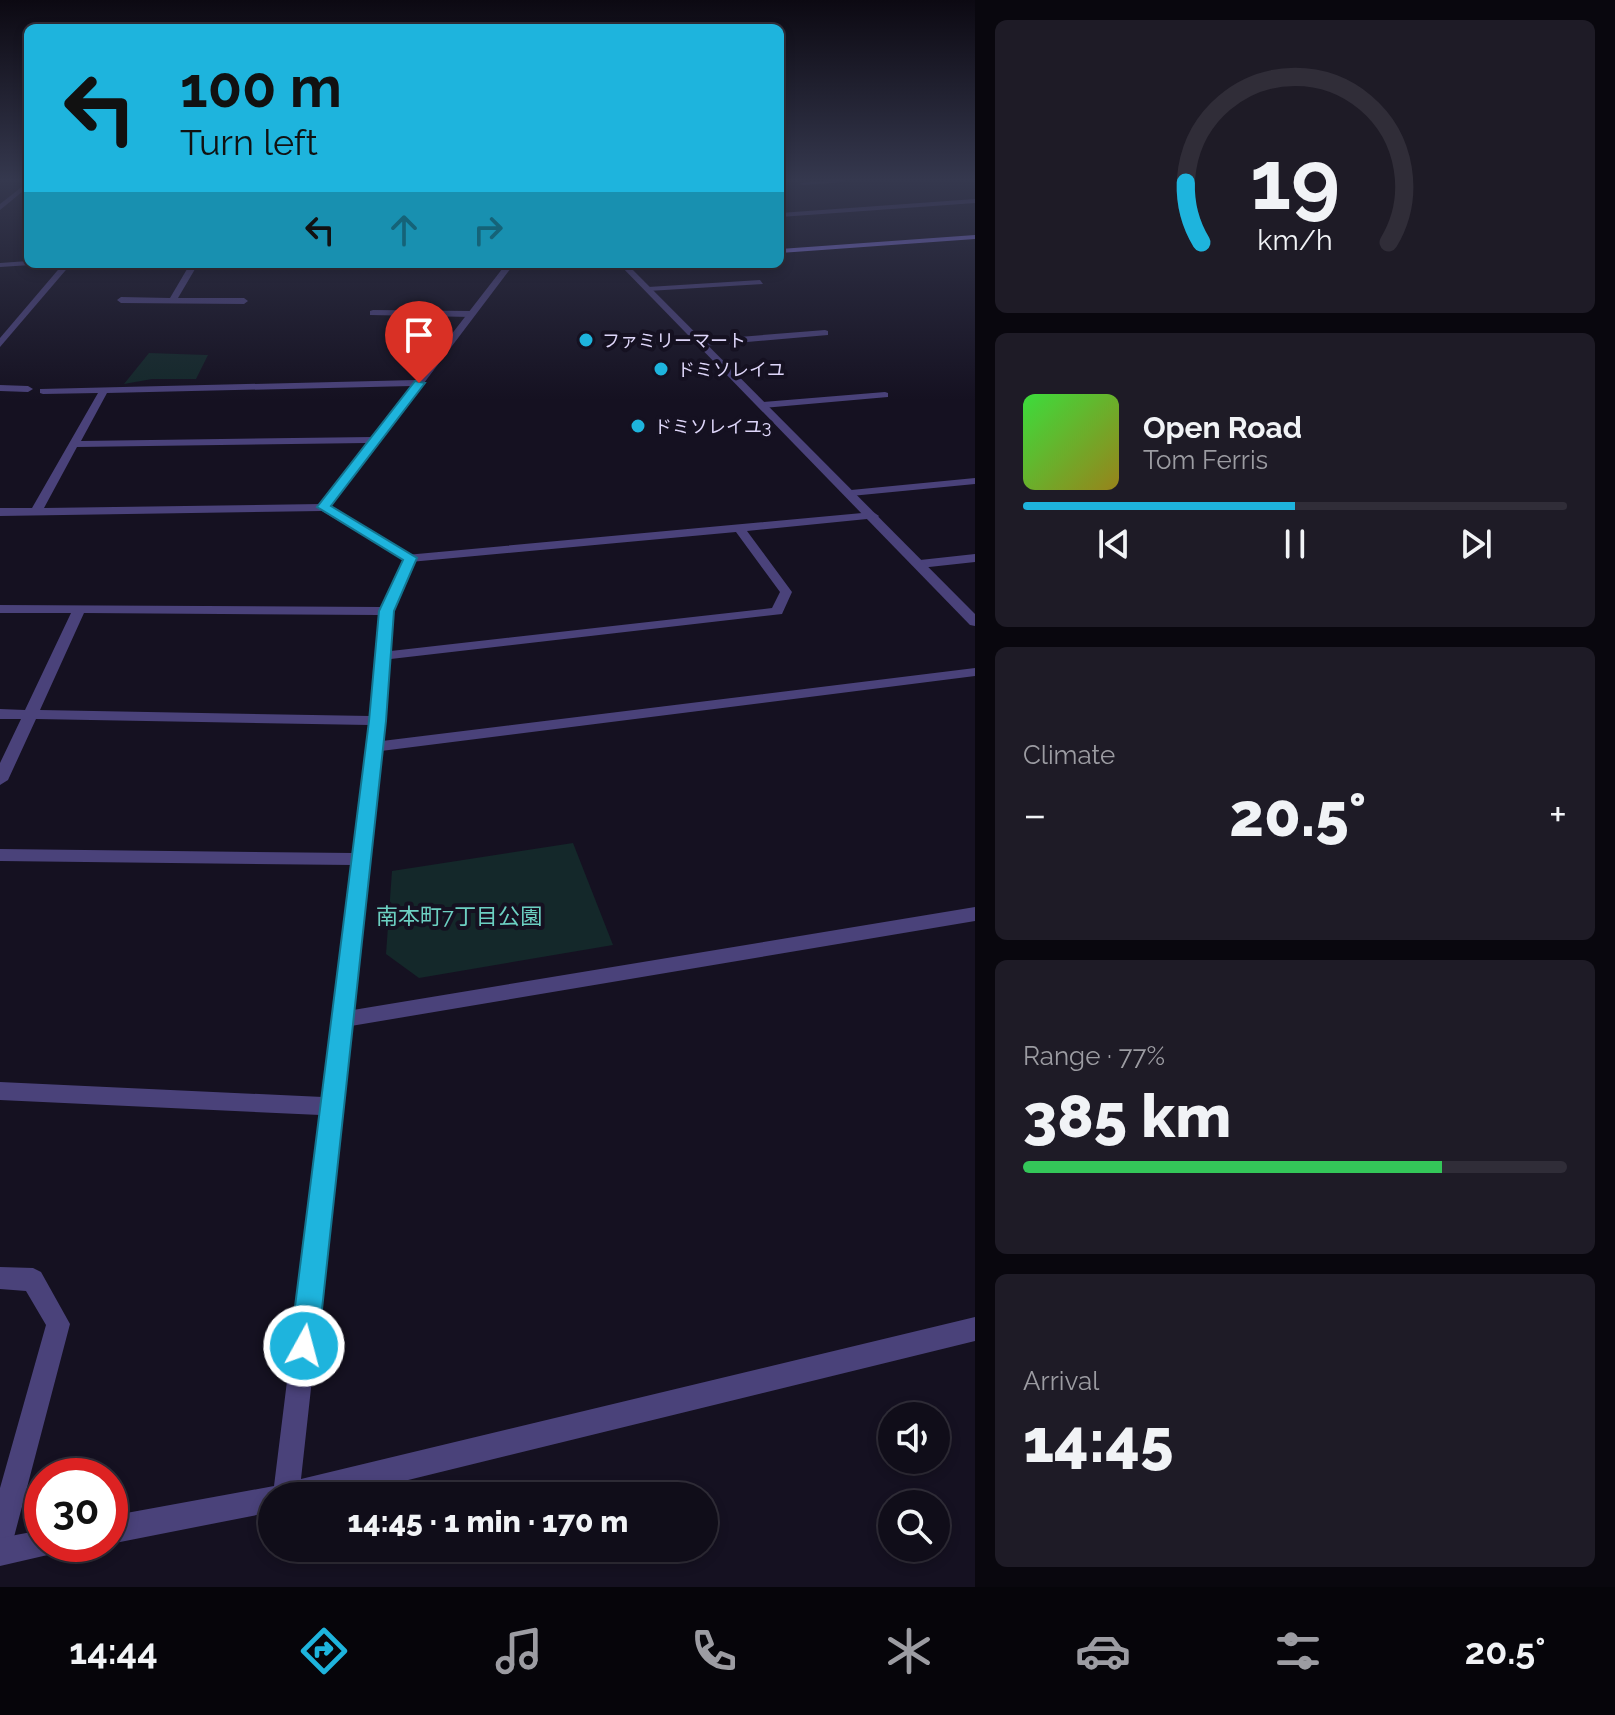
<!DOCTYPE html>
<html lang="en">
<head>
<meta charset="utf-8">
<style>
  :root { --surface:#100d19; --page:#1e1b26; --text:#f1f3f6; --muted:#9c9ca2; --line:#302d38; --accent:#1eb4dd }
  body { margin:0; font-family:Raleway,"Noto Sans JP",sans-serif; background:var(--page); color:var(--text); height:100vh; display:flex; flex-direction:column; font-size:30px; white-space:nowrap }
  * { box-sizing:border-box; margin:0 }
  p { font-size:26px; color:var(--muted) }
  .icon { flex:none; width:44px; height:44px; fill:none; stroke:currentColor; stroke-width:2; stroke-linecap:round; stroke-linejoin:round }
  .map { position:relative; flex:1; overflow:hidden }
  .side { display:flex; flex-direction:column; gap:20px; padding:20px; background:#09070e; width:640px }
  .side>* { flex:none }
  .guide { position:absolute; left:24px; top:24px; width:760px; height:244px; border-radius:12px; box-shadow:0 4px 12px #0003,0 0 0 2px var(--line); background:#1eb4dd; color:#111; overflow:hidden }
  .fabs { position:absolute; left:878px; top:1402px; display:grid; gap:16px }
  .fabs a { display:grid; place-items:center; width:72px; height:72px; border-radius:50%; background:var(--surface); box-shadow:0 4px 12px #0003,0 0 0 2px var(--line); font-size:40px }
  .speed { position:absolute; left:24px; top:1458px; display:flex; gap:16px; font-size:40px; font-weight:700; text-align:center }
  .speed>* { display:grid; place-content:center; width:104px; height:104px; border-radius:50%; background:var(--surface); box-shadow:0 4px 12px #0003,0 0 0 2px var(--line); line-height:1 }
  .speed .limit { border:12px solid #d22; background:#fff; color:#111 }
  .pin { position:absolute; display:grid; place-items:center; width:68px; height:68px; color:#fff; margin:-82px -34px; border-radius:50% 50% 50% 0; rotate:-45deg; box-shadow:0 0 8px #0007 }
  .pin .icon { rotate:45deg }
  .me { position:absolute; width:88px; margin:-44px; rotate:7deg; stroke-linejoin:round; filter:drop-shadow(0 0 6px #0008) }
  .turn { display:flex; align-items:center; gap:28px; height:168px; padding:0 24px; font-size:36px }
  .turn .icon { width:104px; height:104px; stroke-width:2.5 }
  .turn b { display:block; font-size:56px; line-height:68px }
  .lanes { display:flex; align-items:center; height:76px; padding:0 24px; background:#0003; justify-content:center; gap:40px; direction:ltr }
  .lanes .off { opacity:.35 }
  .big { font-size:60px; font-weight:800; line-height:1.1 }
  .side .widget { flex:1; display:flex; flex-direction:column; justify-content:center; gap:12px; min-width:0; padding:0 28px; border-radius:12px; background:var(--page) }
  .side .dial { align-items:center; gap:0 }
  .dial svg { height:208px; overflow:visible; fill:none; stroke:var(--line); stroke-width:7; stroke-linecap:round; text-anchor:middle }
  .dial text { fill:var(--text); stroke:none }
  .song { display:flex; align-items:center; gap:24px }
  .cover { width:96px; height:96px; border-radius:12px; background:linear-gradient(135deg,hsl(120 70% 55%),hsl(50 70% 35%)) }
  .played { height:8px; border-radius:4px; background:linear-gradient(90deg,var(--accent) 50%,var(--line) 50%) }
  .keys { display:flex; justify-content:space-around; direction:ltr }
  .heat { display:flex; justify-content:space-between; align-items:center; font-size:44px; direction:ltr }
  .charge { height:12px; border-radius:6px; background:linear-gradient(90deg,#34c759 77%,var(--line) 0) }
  .trip { position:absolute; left:258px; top:1482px; width:460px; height:80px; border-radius:40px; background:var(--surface); box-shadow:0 4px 12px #0003,0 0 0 2px var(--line); font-weight:800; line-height:80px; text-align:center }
  .tabs { display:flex; height:128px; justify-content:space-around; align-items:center; background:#06050a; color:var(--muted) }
  .tabs .icon { width:56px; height:56px }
  .tabs .selected { color:var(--accent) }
  .tabs b { font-size:36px; color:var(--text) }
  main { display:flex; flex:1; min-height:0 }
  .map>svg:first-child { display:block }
</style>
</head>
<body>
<main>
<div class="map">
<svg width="975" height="1587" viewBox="0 0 975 1587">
  <rect width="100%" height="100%" fill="#151121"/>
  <g fill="#14282a">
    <path d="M149,353L207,355H208L196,379H152L124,384Z"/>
    <path d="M573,843L613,945L419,978L386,954L392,871Z"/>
  </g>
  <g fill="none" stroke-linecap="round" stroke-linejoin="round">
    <g fill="#4a427a" fill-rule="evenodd">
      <path d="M975,199V203L780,217V213Z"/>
      <path d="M190,264H198L178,298H244L248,301L244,304L121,303L117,300L121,297L170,298Z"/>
      <path d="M760,280L763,284L648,291L644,289L648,287Z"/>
      <path d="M373,310L471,311L475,314L471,317L370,315V311Z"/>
      <path d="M825,330L828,331V335L702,346L697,343L702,340Z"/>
      <path d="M885,392L888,393V397L763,408L758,405L763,402Z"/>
      <path d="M975,478V484L851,496L845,493L851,490Z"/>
      <path d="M873,512L879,516L877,518L747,531L792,592L782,614L382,660L375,656L382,652L772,608L780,592L736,532L410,562L406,561V555Z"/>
      <path d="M975,554V562L920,568L914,564L920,560Z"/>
      <path d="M0,1267L33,1268L41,1272L70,1324L14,1537L10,1547L0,1551V1488L46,1325L26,1291L0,1289Z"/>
    </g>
    <g fill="#4a427a" fill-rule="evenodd">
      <path d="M848,178L844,182L803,185L800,183Z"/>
      <path d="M28,182V187L0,210V204Z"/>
      <path d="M780,182L786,183L787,184L780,186Z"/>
      <path d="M28,261L31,265L0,267V263Z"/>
      <path d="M63,264H71L0,347V338Z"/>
      <path d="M506,264H514L331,506L416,558L393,611L382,741L975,668V676L381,751L353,1010L975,907V921L351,1026L301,1479L975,1317V1341L343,1496H272V1512L110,1544V1516L274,1486L320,1115L0,1100V1082L323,1097L352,865L0,861V849L353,853L369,725L36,719L8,780L0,785V763L21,719H0V709L25,710L71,613H0V605L381,607L403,559L322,511L0,516V508H32L98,393L43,394L40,393V389L416,380ZM412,386L372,437L81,441L107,393ZM367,443L321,504L44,508L77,447ZM84,613L379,615L370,716L40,710Z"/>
      <path d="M619,264H627L975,614V626L970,625Z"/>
      <path d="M0,385L28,386L33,389L28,392L0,391Z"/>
      <path d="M42,1530V1544H56L52,1554L0,1566V1538Z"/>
    </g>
    <path fill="#8a7aed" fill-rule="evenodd" d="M975,235V239L780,253V249Z"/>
  </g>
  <linearGradient id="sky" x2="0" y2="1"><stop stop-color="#0c0912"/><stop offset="0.45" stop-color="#35384e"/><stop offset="1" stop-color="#35384e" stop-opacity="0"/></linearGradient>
  <rect width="975" height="400" fill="url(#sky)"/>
  <path fill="#1eb4dd" stroke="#147590" stroke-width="2" d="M415,381L425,383L331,506L417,558L394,611L386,721L318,1346L313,1356L304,1360L294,1356L290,1346L369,721L379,611L403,560L317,507Z"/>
  <g fill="#1eb4dd" stroke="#151121" stroke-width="3">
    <circle cx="586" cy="340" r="8"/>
    <circle cx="661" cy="369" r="8"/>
    <circle cx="638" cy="426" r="8"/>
  </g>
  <g text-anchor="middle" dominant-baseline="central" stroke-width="8" stroke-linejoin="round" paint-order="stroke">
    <g font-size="18" fill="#ded6f9" stroke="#151121" text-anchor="start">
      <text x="602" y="340">ファミリーマート</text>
      <text x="677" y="369">ドミソレイユ</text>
      <text x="654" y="426">ドミソレイユ3</text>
    </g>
    <g font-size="22" fill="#6cd0c2" stroke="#151121">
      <text x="459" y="916">南本町7丁目公園</text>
    </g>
  </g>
</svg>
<div class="fabs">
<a><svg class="icon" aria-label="sound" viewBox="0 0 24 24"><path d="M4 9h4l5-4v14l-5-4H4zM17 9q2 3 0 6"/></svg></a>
<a><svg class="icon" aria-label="search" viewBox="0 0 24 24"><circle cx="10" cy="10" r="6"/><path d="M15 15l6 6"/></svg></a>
</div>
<div class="speed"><div class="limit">30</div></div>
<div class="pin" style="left:419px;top:383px;background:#d93025"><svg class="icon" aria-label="arrive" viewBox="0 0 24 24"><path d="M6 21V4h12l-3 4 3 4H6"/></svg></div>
<svg class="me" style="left:304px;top:1346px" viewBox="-20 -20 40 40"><circle r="17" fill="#1eb4dd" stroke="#fff" stroke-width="3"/><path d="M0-11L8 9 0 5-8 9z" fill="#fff"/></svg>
<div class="trip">14:45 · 1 min · 170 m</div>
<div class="guide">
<div class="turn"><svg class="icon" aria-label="left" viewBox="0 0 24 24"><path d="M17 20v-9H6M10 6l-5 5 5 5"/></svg><div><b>100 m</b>Turn left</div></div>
<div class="lanes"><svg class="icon" aria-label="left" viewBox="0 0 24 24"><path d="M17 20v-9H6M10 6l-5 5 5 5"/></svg><svg class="icon off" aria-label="ahead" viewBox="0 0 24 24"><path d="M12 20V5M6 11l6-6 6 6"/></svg><svg class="icon off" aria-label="right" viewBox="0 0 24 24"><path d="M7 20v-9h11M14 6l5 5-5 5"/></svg></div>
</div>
</div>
<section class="side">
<div class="widget dial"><svg viewBox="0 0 100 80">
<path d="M14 69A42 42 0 1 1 86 69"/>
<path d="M14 69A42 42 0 0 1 8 46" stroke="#1eb4dd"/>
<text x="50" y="56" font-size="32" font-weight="700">19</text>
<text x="50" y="72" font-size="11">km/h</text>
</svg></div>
<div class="widget">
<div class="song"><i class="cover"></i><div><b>Open Road</b><p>Tom Ferris</p></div></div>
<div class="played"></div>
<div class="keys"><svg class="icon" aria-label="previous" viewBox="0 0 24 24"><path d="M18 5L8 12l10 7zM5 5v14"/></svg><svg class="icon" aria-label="pause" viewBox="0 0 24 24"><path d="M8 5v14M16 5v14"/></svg><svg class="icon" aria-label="next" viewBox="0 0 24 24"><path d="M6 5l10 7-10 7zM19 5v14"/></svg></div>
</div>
<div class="widget"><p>Climate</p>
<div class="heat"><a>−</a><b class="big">20.5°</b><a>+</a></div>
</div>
<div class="widget"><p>Range · 77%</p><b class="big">385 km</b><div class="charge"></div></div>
<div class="widget"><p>Arrival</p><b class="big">14:45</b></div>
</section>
</main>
<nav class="tabs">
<b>14:44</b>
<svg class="icon selected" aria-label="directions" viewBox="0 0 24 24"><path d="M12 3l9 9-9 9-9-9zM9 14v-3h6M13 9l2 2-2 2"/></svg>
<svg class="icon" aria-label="music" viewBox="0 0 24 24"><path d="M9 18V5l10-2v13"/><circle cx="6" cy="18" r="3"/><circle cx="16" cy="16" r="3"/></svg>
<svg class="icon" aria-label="phone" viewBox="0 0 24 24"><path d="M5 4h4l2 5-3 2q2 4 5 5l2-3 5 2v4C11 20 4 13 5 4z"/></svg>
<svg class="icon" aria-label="climate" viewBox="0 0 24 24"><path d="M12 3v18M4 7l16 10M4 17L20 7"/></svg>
<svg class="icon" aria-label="car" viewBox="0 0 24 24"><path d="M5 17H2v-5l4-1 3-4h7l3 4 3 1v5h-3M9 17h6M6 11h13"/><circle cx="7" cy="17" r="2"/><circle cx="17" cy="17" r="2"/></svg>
<svg class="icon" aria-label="filters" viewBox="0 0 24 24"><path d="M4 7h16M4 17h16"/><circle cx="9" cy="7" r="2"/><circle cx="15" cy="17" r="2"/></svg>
<b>20.5°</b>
</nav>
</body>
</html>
